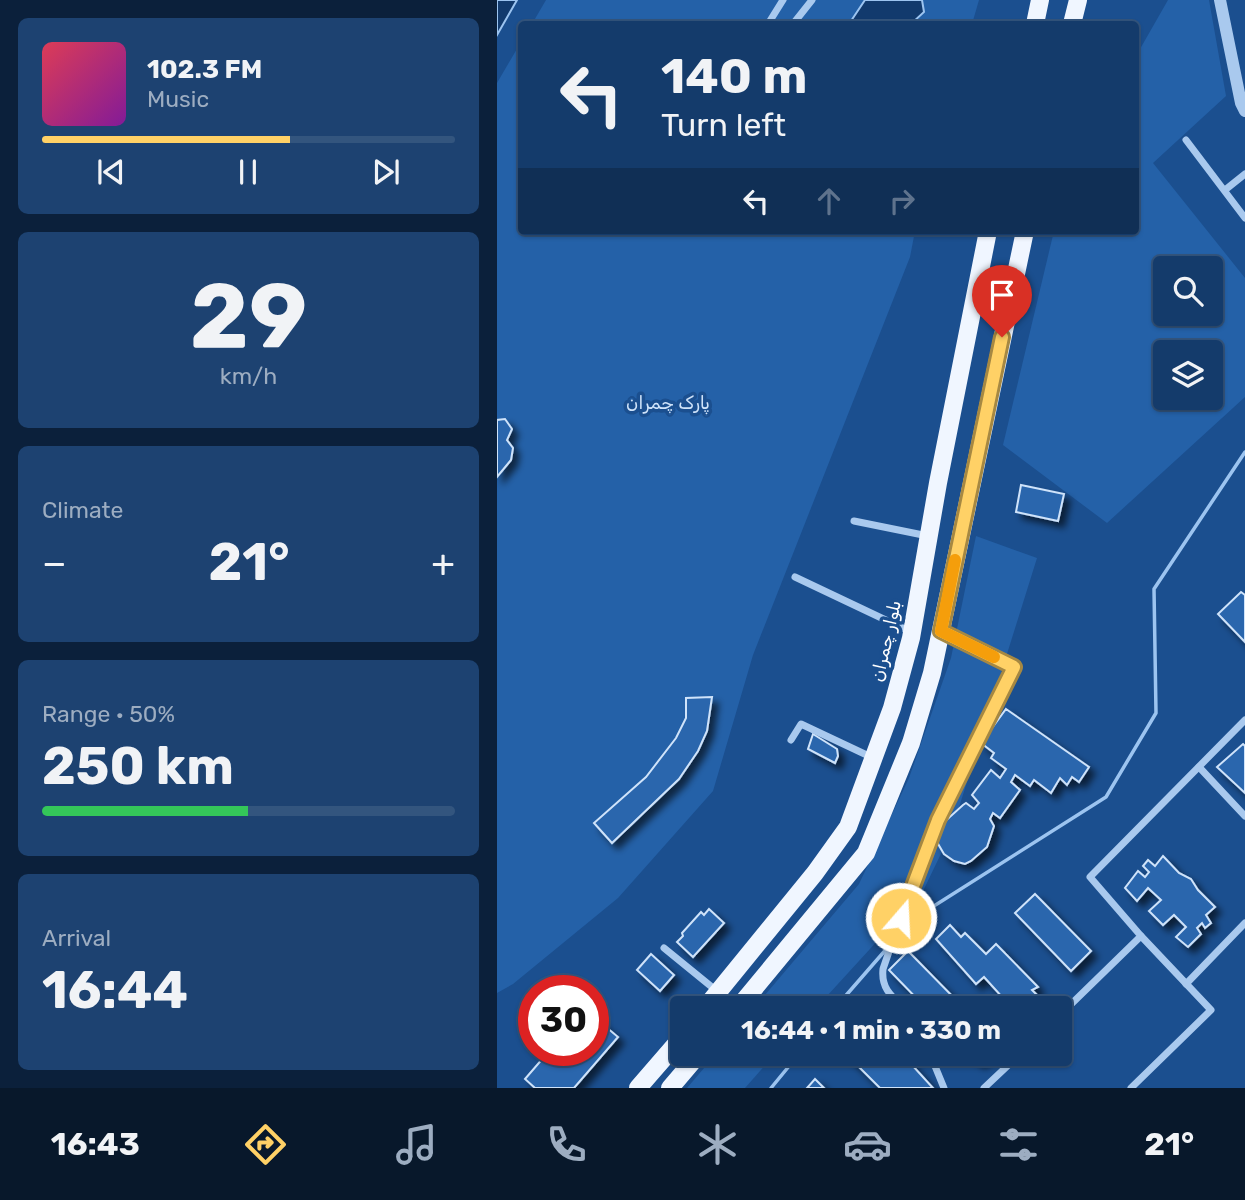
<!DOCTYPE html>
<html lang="en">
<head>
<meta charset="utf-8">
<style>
  :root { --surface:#143b6b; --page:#1d4271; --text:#f1f3f6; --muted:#9dadc1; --line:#33557e; --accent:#ffd166 }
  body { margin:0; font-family:Rubik,Cairo,sans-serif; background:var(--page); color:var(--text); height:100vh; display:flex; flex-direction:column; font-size:26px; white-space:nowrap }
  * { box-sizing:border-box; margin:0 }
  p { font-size:23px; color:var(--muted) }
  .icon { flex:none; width:38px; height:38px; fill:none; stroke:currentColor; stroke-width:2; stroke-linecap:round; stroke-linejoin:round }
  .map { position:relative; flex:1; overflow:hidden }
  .side { display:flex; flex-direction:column; gap:18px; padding:18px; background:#0b203b; width:497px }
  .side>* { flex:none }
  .hud { position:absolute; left:21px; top:21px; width:621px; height:214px; border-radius:7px; box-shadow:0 2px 5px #0004,0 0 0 2px var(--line); background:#143b6b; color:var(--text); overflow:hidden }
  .fabs { position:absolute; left:656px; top:256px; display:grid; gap:14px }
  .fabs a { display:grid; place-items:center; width:70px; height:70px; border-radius:7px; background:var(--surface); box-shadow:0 2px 5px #0004,0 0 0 2px var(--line); font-size:35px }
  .speed { position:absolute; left:21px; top:975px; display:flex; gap:14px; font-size:35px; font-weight:700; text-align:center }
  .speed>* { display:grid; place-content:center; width:91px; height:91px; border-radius:50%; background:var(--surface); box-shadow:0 2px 5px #0004,0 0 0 2px var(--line); line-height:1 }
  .speed .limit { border:10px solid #d22; background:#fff; color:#111 }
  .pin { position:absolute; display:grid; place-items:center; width:60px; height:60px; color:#fff; margin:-72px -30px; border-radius:50% 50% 50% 0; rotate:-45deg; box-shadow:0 0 7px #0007 }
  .pin .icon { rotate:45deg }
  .me { position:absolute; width:77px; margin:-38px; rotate:19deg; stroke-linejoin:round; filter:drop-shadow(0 0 5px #0008) }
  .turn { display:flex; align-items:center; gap:24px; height:147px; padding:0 28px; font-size:32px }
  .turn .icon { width:91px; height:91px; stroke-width:2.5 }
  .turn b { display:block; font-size:49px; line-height:60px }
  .lanes { display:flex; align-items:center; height:66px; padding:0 28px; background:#0003; justify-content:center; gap:35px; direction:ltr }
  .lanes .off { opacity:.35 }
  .big { font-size:52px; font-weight:700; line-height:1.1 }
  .side .widget { flex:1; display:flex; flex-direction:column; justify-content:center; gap:10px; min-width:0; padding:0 24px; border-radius:10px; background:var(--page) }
  .side .dial { align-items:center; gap:0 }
  .dial b { font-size:91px; line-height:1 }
  .song { display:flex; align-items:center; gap:21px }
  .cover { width:84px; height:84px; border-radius:10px; background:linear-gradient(135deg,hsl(350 70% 55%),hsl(290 70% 35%)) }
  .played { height:7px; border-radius:4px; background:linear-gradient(90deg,var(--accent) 60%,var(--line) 60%) }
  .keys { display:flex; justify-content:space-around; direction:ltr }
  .heat { display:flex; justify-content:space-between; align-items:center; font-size:38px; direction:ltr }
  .charge { height:10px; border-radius:5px; background:linear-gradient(90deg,#34c759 50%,var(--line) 0) }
  .trip { position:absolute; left:173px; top:996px; width:402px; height:70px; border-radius:7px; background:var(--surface); box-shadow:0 2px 5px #0004,0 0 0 2px var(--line); font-weight:700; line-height:70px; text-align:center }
  .menu { display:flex; height:112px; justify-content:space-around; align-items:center; background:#08182b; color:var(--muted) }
  .menu .icon { width:49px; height:49px }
  .menu .on { color:var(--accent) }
  .menu b { font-size:32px; color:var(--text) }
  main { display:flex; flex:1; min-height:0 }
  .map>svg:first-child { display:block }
</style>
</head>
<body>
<main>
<section class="side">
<div class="widget">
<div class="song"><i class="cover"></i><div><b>102.3 FM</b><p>Music</p></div></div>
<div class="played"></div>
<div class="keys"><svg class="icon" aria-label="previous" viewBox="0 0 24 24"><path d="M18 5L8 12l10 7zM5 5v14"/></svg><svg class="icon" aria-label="pause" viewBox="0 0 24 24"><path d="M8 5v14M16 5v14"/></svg><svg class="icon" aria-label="next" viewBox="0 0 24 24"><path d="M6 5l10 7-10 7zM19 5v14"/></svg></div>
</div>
<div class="widget dial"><b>29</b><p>km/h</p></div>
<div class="widget"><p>Climate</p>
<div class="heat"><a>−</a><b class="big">21°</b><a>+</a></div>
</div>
<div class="widget"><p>Range · 50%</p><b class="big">250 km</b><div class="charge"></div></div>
<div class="widget"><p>Arrival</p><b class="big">16:44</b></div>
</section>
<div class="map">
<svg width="748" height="1088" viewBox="0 0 748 1088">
  <defs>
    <filter id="shadow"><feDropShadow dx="6" dy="6" stdDeviation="3.5" flood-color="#0009"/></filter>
  </defs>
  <rect width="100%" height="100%" fill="#1b4f8f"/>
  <g fill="#2461a8" fill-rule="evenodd">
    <path d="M49,0H482L475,24H35Z"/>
    <path d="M671,0H712L729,96L656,163L748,278V397L610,523L506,445L557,231H639V56ZM668,268H714V313H668ZM668,352H714V397H668Z"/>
    <path d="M24,42V231H418L413,257L256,655L216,791L121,898L16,984L0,993V83Z"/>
    <path d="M479,536L540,558L454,833L426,891L319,1008H257L362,884L412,778L454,658Z"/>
    <path d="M219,1054H278L248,1088H190Z"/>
  </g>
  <g fill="#123a6d" stroke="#9cc4f0" stroke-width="2">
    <path d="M0,0H20L0,35Z"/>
    <path d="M368,0H425L427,12L414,24H352Z"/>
  </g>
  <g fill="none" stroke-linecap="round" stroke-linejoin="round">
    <g stroke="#9cc4f0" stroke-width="3.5">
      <path d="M399,938L418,918L609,797L659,713L657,589L748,452"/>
      <path d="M338,1008L392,946"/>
      <path d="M274,1088L302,1054"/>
    </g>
  </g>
  <g fill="#2a66ad" stroke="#cfe3fa" stroke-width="2" filter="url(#shadow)">
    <path d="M8,419L15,429L10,440L16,448L14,460L0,477V420Z"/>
    <path d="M524,485L567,494L561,521L519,512Z"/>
    <path d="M744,592L748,595V642L721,614Z"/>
    <path d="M215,697L210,731L201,751L182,779L115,843L97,823L149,777L179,738L189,718V698Z"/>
    <path d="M509,709L592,767L582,782L575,777L570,785L563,778L554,793L537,780L533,786L518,775L514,782L523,790L503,818L496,813L493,819L497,826L490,847L474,861L468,864L457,861L447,854L440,842L445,824L466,805L469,803L477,809L482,803L475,795L494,770L503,778L509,769L494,758L497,753L484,743Z"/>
    <path d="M316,734L340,749L341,756L338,763L311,749Z"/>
    <path d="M746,744L748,746V793L720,767Z"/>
    <path d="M666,856L682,873L694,879L701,890L718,907L709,915L714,923L708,928L705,923L700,928L704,934L691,947L679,937L689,927L677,915L666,925L652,911L664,900L651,888L640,901L628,888L641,871L648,877L652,872L646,866L651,860L658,866Z"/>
    <path d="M538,894L594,951L574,971L518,913Z"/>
    <path d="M212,909L227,923L196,957L180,942L186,936L185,933L204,912L207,915Z"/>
    <path d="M453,925L464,937L468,933L489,954L499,944L541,987L535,990L548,1003L543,1008H515L487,977L479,984L439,939Z"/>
    <path d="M411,951L467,1008H429L392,970Z"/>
    <path d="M154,954L177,975L163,991L140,970Z"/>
    <path d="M96,1016L121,1037L77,1088H38L28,1079L53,1050H96Z"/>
    <path d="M349,1054H383L394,1065L405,1054L436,1088H383Z"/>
    <path d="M473,1054H491L482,1062Z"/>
    <path d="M318,1079L327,1088H310Z"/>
  </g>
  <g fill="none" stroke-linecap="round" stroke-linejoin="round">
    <g stroke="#a9c9ee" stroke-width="7">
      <path d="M271,24L286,0"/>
      <path d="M296,24L315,0"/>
      <path d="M689,140L748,218"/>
      <path d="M728,190L748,174"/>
      <path d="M357,521L431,536"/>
      <path d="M298,577L414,632"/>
      <path d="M294,740L304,724L374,757"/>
      <path d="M702,767L748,816"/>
      <path d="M167,948L221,992"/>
      <path d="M689,984L748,923"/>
      <path d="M407,1008C394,996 384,988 386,969L412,893L441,820L517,667L444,632"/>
      <path d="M564,1014L644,936L593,877L748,720"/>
      <path d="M433,1054L447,1088"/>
      <path d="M487,1088L523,1054"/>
      <path d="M634,1088L714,1010L644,936"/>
    </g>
    <path stroke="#a9c9ee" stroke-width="12" d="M723,0L744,103L748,111"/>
    <g stroke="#f0f6ff" stroke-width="18">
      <path d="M538,24L543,0"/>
      <path d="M575,24L581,0"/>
      <path d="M208,1008L318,873L351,827L395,708L414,638L441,483L491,231"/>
      <path d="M241,1008L369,853L414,743L435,673L528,231"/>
      <path d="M141,1088L186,1036"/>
      <path d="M173,1088L202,1054"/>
    </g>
  </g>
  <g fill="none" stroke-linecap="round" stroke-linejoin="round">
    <g stroke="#a68842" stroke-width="18">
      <path id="route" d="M404,918L441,820L517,667L444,631L505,337"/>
    </g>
    <use href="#route" stroke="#ffd166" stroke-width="12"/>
    <path stroke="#f59e0b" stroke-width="12" d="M458,560L444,631L497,657"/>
  </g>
  <g text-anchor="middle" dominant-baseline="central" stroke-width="7" stroke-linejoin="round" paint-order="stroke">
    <g font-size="18" fill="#cfe3fa" stroke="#1b4f8f">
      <text x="171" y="403">پارک چمران</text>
    </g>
    <g font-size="18" fill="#fff" stroke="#1b4f8f">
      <text transform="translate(389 641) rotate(-77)">بلوار چمران</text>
    </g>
  </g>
</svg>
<div class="fabs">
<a><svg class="icon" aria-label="search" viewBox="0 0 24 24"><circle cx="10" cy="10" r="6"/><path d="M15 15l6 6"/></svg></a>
<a><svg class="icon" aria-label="layers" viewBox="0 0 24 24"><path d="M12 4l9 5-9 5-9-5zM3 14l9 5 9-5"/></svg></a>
</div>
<div class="speed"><div class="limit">30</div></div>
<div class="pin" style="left:505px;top:337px;background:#d93025"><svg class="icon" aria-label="arrive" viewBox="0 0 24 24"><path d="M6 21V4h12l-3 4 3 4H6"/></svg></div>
<svg class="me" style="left:404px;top:918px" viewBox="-20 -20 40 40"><circle r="17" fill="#ffd166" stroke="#fff" stroke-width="3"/><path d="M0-11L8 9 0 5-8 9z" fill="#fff"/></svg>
<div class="trip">16:44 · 1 min · 330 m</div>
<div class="hud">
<div class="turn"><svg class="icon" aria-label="left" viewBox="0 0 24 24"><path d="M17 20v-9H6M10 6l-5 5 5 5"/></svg><div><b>140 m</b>Turn left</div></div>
<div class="lanes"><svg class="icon" aria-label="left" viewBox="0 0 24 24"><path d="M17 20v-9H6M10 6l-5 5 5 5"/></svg><svg class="icon off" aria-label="ahead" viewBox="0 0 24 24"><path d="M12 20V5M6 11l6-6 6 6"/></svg><svg class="icon off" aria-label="right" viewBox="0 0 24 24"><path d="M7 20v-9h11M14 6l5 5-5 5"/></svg></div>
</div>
</div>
</main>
<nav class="menu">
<b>16:43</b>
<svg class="icon on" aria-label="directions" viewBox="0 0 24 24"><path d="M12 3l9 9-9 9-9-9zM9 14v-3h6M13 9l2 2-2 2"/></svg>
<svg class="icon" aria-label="music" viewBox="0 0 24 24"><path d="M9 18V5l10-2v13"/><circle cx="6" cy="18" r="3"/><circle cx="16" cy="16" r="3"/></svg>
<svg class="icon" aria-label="phone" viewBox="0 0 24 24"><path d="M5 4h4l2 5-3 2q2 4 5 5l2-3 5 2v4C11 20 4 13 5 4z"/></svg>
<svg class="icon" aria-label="climate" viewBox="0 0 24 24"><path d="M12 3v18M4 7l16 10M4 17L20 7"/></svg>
<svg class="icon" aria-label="car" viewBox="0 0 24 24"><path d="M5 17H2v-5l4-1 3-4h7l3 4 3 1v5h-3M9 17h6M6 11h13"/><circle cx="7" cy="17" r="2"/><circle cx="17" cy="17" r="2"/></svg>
<svg class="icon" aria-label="filters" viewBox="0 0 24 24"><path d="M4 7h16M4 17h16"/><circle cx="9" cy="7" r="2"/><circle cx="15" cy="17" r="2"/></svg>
<b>21°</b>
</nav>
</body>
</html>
